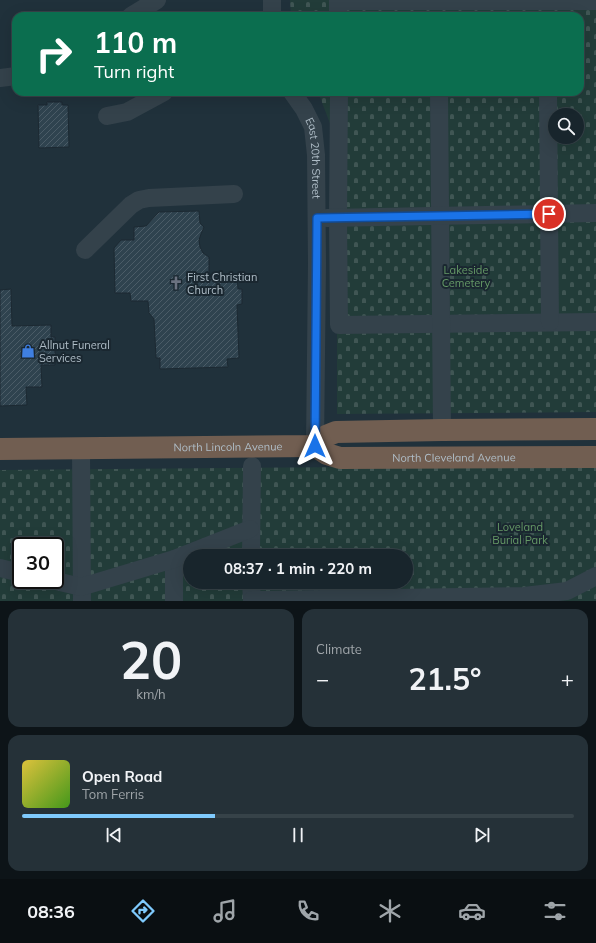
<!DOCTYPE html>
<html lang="en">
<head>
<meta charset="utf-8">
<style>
  :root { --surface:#18252c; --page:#253138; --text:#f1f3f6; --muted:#9fa5a9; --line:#364248; --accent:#7fcafd }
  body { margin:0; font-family:Mulish,sans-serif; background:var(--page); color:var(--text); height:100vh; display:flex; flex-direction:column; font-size:15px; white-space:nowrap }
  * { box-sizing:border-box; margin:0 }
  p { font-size:13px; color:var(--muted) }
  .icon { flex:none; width:22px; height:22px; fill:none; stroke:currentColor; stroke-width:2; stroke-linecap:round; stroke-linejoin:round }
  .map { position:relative; height:601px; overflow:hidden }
  .side { display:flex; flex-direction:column; gap:8px; padding:8px; background:#0d1418; flex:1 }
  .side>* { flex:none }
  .hud { position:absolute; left:12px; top:12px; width:572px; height:84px; border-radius:12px; box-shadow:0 4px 16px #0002,0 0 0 1px var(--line); background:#0b6e4f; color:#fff; overflow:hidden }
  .controls { position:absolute; left:548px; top:108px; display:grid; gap:8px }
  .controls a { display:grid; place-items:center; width:36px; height:36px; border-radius:50%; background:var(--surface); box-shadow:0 4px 16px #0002,0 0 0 1px var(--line); font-size:20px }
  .speed { position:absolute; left:12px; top:537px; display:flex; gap:8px; font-size:20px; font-weight:700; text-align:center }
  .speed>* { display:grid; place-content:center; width:52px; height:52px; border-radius:50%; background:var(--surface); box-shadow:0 4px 16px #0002,0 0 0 1px var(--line); line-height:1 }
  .speed .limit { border:2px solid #111; border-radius:6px; background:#fff; color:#111 }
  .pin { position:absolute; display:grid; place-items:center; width:34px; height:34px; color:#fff; margin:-17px; border:2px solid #fff; border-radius:50%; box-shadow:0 1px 4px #0007 }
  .me { position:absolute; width:44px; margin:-22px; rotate:0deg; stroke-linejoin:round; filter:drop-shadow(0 0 3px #0008) }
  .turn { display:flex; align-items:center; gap:14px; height:84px; padding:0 16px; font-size:18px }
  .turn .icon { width:52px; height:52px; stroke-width:2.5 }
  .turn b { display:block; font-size:28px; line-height:34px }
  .big { font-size:30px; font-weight:700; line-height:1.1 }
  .side .card { flex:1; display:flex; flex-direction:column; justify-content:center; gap:6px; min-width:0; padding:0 14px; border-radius:12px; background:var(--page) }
  .side .dial { align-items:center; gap:0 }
  .dial b { font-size:52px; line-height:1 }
  .song { display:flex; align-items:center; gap:12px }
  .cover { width:48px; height:48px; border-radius:6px; background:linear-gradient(135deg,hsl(50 70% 55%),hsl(100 70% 35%)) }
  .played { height:4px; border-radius:2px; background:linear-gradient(90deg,var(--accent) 35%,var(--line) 35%) }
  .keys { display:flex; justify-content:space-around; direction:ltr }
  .heat { display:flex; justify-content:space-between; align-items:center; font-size:22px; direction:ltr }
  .side .tiles { flex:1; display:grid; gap:8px; grid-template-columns:1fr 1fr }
  .card:last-child { grid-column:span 2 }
  .trip { position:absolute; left:183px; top:549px; width:230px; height:40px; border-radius:20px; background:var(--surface); box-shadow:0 4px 16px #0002,0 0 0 1px var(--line); font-weight:700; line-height:40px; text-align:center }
  .tab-bar { display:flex; height:64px; justify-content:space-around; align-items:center; background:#0a0f12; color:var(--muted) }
  .tab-bar .icon { width:28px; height:28px }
  .tab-bar .current { color:var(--accent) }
  .tab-bar b { font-size:18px; color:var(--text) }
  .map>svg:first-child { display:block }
</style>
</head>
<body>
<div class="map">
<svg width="596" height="601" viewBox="0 0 596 601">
  <defs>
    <pattern id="cemetery-stones" width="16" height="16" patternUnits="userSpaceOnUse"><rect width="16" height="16" fill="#223c39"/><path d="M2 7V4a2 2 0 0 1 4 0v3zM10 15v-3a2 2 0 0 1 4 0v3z" fill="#405654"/></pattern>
    <pattern id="building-hatch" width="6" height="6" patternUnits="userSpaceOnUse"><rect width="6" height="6" fill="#2f434f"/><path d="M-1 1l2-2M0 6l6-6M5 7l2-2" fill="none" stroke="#4b5c67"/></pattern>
  </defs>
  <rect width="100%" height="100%" fill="#20313b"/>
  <g fill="url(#cemetery-stones)" fill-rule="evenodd">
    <path d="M290,0H596V412L337,414V142L320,97L315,92H580V16H291ZM555,115H577V137H555Z"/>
    <path d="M596,465V601H0V470ZM21,546H55V580H21ZM190,556H406V582H190Z"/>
  </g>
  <g fill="url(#building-hatch)" stroke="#1c2932">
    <path d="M47,102H62V105H68L69,147L39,148L38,105H47Z"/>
    <path d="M199,211L200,223L204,227L201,234L199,240L200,247L203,253L209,257V277L237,276L238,289H242V304L237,305L239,358L227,359L228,367L160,369V358H156L154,319L149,313L148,301H131L130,293H115L114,248L121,240H134V227L146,226L159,212Z"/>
    <path d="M11,289L12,326L51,325V337H55V365H41L42,387H26L27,405L0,406V290Z"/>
  </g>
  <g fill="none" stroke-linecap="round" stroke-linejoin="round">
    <g stroke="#34424b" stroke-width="18">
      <path d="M272,0V16"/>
      <path d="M131,16L157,0"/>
      <path d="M338,16V1H596"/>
      <path d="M0,78L16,76"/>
      <path id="s1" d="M292,92L304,109L313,127L316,155L317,263L315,446"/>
      <path d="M339,92L338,218L339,325L596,322"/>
      <path d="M439,92L442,430"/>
      <path d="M548,92L550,322"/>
      <path d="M107,116L127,112L164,92"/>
      <path d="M327,218L596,213"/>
      <path d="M85,250L131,205L139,200L149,198L234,194"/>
      <path d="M81,449L82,601"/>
      <path d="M251,556L252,466"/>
      <path d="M174,559V601"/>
      <path d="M0,568L21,573"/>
      <path d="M52,580L81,587L174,559L250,529"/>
      <path d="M251,582L252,601"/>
      <path d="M252,600L524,596L567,591L596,576"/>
    </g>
    <g stroke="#715e51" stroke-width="22">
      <path id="s2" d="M315,446L327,454L340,458L596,457"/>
      <path id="s3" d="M0,449L315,446L326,436L336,432L442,430L596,429"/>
    </g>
  </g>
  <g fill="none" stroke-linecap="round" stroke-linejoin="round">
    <g stroke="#114b97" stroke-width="10">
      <path id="route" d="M315,446L317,218L549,214"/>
    </g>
    <use href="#route" stroke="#1a73e8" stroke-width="7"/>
  </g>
  <defs>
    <g id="church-bare" transform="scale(1.08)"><path d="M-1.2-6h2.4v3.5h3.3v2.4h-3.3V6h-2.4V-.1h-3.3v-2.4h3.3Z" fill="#6b7280" stroke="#1a2730" stroke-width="2.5" paint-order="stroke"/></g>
    <g id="shop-bare" transform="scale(1.08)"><path d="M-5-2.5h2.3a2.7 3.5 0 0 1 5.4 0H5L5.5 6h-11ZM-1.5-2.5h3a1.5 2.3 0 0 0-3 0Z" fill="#3f7fe0" stroke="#1a2730" stroke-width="2.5" paint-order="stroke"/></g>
  </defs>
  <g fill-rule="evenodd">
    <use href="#church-bare" x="176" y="283"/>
    <use href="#shop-bare" x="28" y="351"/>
  </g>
  <g text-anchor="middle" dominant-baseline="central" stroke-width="4" stroke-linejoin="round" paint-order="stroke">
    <g font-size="11" fill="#afbdc7" stroke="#1a2730">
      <text stroke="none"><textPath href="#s1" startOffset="72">East 20th Street</textPath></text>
      <text stroke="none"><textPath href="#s3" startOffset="228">North Lincoln Avenue</textPath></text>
      <text stroke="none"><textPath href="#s2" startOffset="142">North Cleveland Avenue</textPath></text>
    </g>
    <g font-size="11" fill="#659966" stroke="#1a2730">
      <text x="466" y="270">Lakeside<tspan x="466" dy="13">Cemetery</tspan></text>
      <text x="520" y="527">Loveland<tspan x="520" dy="13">Burial Park</tspan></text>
    </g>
    <g font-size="11" fill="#afbdc7" stroke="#1a2730" text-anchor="start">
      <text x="187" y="277">First Christian<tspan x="187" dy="13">Church</tspan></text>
      <text x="39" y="345">Allnut Funeral<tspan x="39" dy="13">Services</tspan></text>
    </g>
  </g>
</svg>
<div class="controls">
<a><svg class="icon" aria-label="search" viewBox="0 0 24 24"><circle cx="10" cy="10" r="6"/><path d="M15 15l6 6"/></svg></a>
</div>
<div class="speed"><div class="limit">30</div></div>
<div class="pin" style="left:549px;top:214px;background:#d93025"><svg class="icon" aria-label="arrive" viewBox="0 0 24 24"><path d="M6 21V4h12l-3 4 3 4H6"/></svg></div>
<svg class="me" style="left:315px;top:446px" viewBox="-20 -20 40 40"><path d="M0-17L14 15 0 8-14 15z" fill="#1a73e8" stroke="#fff" stroke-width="4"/></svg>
<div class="trip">08:37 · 1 min · 220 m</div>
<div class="hud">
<div class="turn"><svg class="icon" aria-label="right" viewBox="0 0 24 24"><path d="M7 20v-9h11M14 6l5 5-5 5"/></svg><div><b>110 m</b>Turn right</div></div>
</div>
</div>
<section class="side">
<div class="tiles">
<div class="card dial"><b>20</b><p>km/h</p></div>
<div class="card"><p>Climate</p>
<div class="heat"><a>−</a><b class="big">21.5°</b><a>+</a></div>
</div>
<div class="card">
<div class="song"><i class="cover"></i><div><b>Open Road</b><p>Tom Ferris</p></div></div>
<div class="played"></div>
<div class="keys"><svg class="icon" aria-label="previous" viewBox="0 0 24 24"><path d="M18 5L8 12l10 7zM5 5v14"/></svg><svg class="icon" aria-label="pause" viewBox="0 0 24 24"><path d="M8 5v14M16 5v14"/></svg><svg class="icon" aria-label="next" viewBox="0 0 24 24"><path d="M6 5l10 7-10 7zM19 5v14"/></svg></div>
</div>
</div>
</section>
<nav class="tab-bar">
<b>08:36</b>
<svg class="icon current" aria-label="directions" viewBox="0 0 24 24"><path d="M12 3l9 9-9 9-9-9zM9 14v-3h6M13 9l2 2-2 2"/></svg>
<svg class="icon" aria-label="music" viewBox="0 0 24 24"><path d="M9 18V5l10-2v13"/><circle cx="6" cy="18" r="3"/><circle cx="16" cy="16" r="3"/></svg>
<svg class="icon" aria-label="phone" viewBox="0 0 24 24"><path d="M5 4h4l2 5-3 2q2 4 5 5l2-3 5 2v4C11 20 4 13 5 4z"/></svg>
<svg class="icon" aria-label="climate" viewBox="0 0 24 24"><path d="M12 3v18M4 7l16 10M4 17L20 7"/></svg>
<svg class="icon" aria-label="car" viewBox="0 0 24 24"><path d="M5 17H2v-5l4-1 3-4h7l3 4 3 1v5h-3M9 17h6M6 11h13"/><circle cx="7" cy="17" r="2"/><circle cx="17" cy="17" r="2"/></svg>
<svg class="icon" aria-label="filters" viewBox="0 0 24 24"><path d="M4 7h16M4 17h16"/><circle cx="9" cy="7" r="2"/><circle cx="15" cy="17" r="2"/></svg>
</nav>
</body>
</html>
